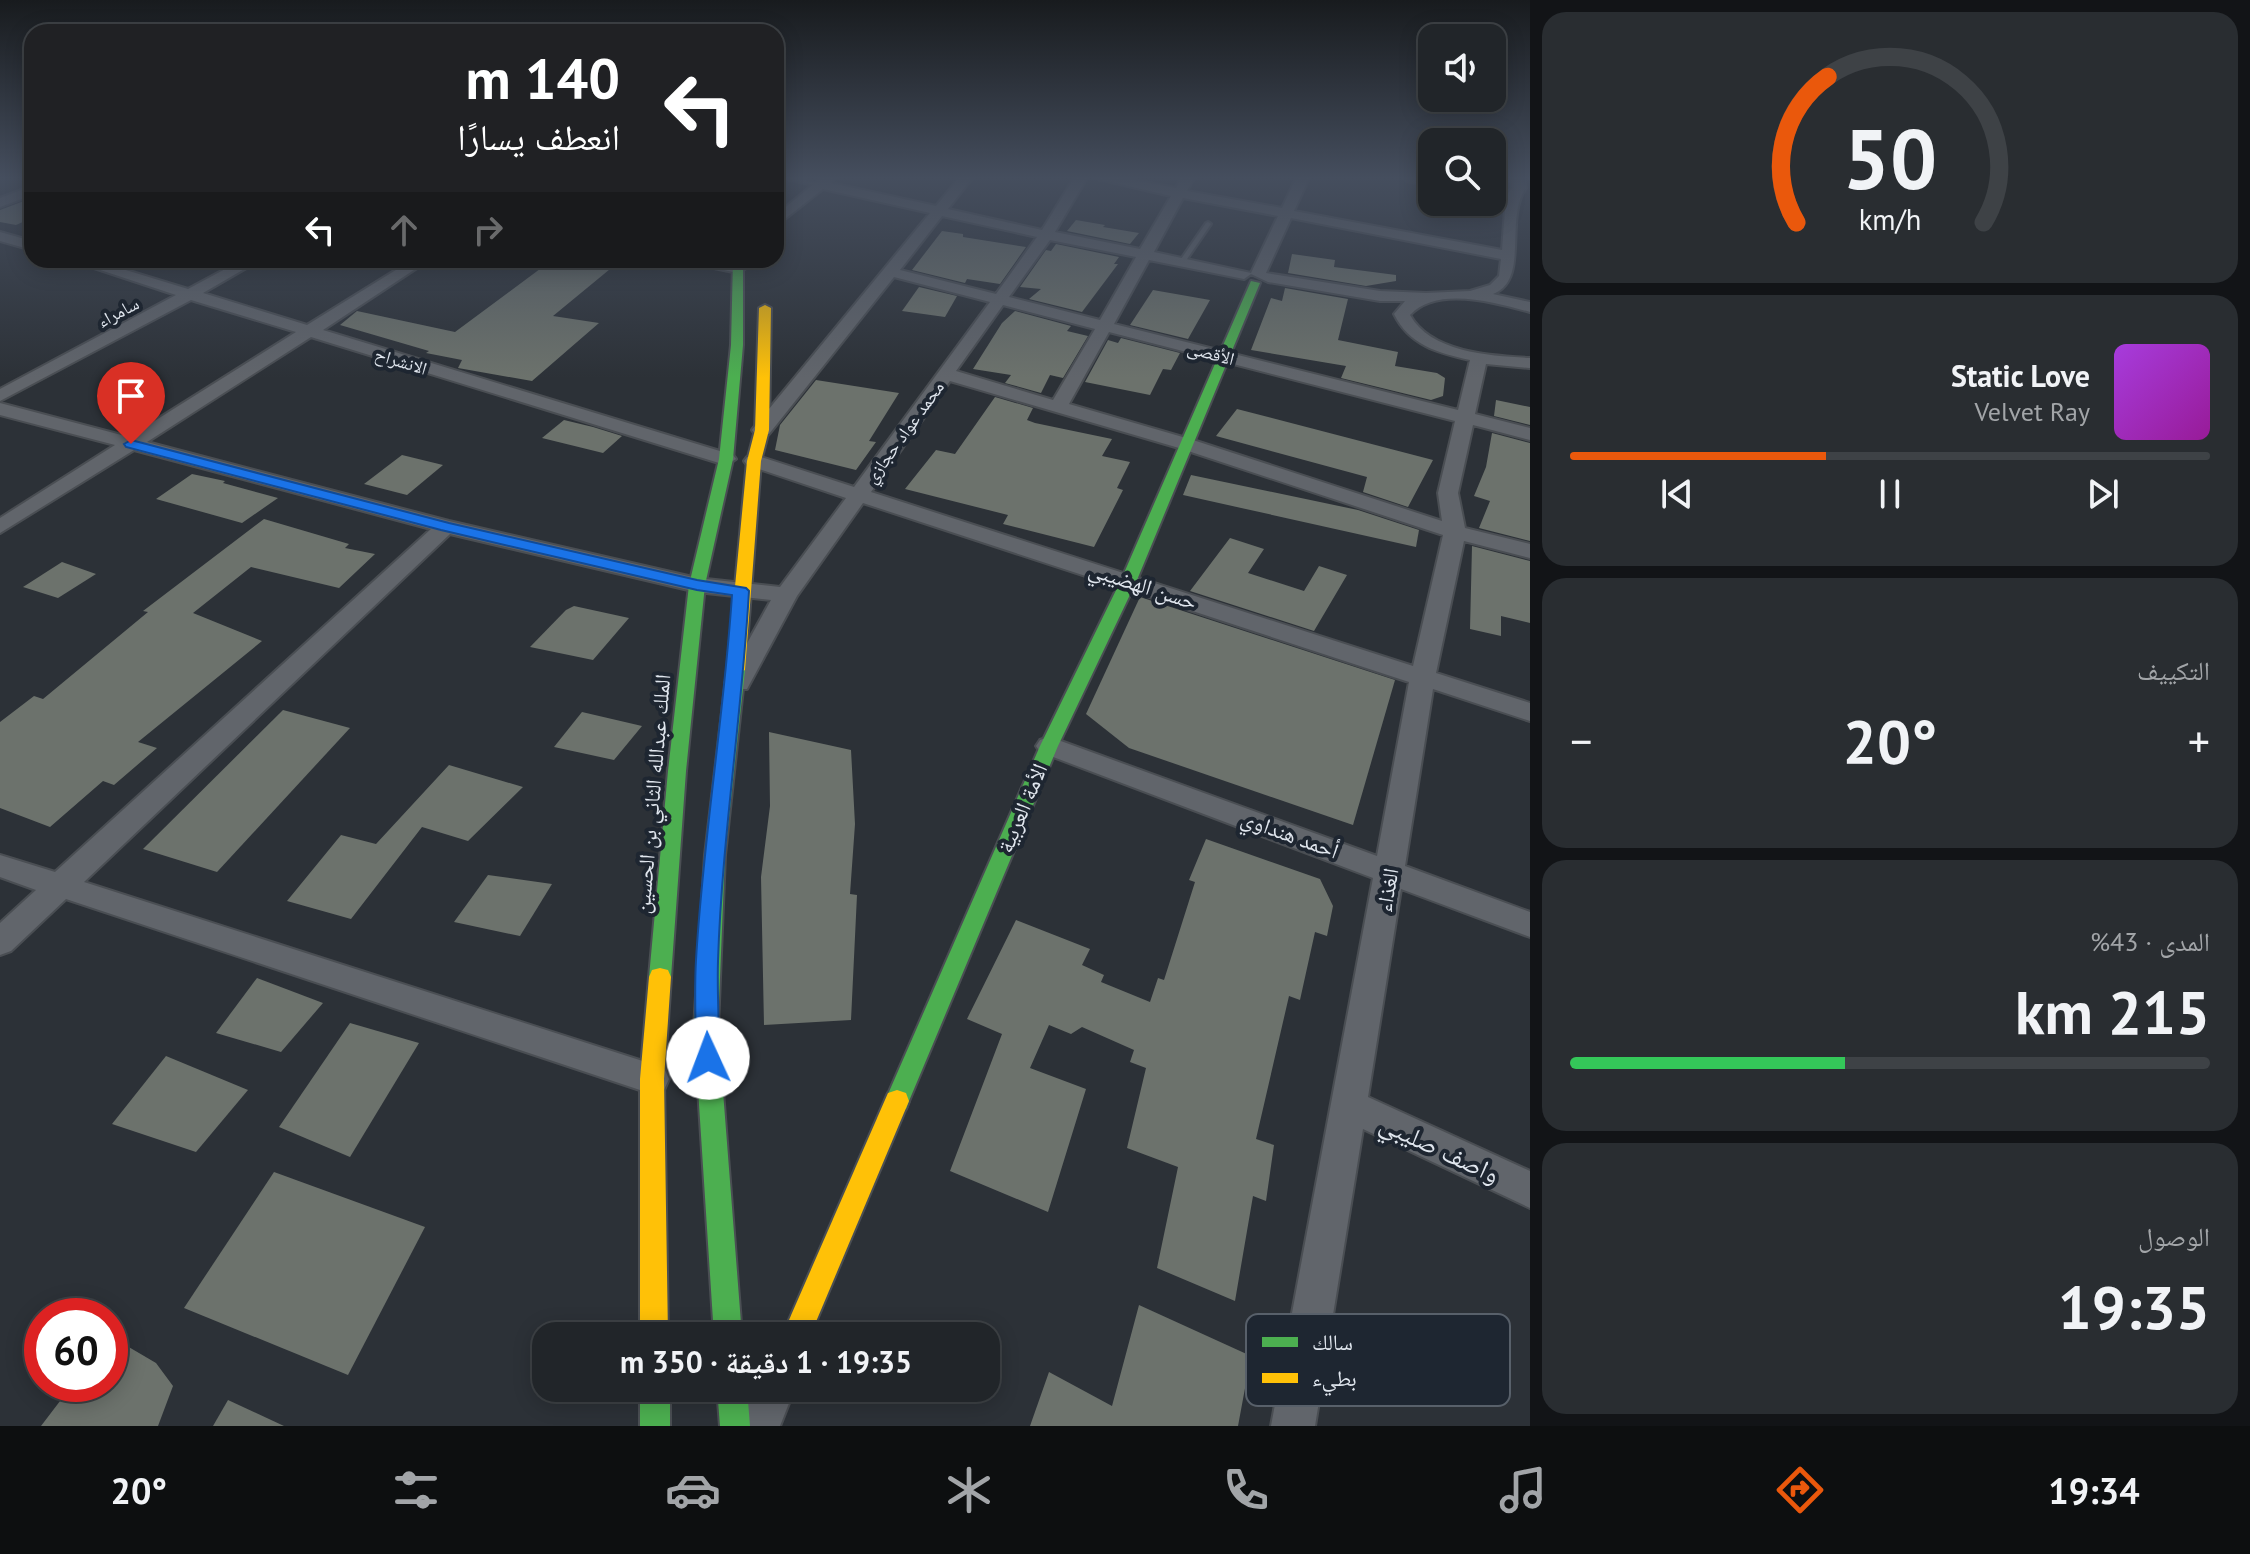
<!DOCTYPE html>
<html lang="ar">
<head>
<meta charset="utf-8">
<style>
  :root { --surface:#212529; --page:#292d31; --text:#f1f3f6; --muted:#a2a5a8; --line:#3e4246; --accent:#ea580c }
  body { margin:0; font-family:"PT Sans","Noto Naskh Arabic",sans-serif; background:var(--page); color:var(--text); direction:rtl; height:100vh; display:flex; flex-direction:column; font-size:30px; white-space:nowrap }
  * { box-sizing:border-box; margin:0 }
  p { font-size:26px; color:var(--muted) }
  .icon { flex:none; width:44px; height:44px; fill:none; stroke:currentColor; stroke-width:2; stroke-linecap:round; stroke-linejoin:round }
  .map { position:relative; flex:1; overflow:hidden; direction:ltr }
  .panel { display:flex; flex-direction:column; gap:12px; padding:12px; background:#121417; width:720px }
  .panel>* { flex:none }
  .banner { position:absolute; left:24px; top:24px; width:760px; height:244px; border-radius:24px; box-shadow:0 4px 20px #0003,0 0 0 2px var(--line); direction:rtl; background:#202124; color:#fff; overflow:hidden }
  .buttons { position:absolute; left:1418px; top:24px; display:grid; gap:16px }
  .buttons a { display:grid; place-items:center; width:88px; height:88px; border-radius:16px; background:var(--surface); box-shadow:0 4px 20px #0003,0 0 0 2px var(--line); font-size:40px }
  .speed { position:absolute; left:24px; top:1298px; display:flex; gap:16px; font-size:40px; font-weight:700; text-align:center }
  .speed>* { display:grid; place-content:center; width:104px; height:104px; border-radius:50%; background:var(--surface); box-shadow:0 4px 20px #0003,0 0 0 2px var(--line); line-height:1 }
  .speed .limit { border:12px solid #d22; background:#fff; color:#111 }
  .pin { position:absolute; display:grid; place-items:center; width:68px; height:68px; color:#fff; margin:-82px -34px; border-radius:50% 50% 50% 0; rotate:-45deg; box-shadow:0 0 8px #0007 }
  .pin .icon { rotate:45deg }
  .me { position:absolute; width:88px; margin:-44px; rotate:358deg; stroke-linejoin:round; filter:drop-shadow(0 0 6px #0008) }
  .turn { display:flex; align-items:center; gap:28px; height:168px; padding:0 32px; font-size:36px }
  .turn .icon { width:104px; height:104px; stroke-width:2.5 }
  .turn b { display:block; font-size:56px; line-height:68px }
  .lanes { display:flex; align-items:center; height:76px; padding:0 32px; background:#0003; justify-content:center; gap:40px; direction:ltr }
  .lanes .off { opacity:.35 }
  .big { font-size:60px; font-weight:800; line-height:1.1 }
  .panel .widget { flex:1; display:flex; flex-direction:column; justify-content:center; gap:12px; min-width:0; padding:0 28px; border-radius:24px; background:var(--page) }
  .panel .dial { align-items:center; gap:0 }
  .dial svg { height:208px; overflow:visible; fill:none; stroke:var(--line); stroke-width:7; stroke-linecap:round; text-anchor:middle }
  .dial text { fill:var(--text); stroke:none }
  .song { display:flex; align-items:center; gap:24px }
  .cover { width:96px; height:96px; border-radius:12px; background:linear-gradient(135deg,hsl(280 70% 55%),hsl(300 70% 35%)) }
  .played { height:8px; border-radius:4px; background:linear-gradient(90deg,var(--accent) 40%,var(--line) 40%) }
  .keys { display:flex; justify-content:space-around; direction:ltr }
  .heat { display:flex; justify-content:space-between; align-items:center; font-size:44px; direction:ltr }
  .charge { height:12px; border-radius:6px; background:linear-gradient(90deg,#34c759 43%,var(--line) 0) }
  .trip { position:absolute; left:532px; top:1322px; width:468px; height:80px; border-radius:24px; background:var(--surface); box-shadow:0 4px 20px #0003,0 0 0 2px var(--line); font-weight:800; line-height:80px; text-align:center; direction:rtl }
  .menu { display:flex; height:128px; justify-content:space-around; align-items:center; background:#0d0f10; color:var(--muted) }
  .menu .icon { width:56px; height:56px }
  .menu .current { color:var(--accent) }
  .menu b { font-size:36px; color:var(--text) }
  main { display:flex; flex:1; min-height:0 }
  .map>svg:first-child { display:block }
</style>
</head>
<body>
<main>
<section class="panel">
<div class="widget dial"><svg viewBox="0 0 100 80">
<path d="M14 69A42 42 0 1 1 86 69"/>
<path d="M14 69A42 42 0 0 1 26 13" stroke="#ea580c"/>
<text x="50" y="56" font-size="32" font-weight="700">50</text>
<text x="50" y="72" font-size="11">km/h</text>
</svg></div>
<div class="widget">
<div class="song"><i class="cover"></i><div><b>Static Love</b><p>Velvet Ray</p></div></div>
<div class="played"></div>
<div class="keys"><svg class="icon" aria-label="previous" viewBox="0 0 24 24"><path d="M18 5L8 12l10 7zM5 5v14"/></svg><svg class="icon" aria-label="pause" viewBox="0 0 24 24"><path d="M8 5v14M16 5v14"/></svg><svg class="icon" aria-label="next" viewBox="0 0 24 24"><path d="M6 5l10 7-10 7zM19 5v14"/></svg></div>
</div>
<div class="widget"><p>التكييف</p>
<div class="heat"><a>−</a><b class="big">20°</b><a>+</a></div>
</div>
<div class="widget"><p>المدى · 43%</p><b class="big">215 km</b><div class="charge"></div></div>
<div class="widget"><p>الوصول</p><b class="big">19:35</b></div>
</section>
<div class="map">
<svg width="1530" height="1426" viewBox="0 0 1530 1426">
  <rect width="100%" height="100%" fill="#2c3137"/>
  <g fill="#6c726c">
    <path d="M32,198V218L16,225L0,222V210Z"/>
    <path d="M1076,220L1105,225L1103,227L1139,233L1130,244L1067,231Z"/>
    <path d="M942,231L963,234V237L1026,247L1000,284L967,279L965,283L912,270Z"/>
    <path d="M1056,244L1119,257L1114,264H1118L1082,312L1029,299L1041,289L1020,287L1046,250L1051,251Z"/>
    <path d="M1292,254L1335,260L1334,267L1396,275V281L1366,286L1288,273Z"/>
    <path d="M552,260H621L553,316L599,323L532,381L458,368L462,360L426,353L429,351L340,325L357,311L455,332Z"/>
    <path d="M919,287L957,296L945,317L902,311Z"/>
    <path d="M1285,288L1348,299L1338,340L1398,352L1395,366L1437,373L1445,378L1443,396L1431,400L1341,378L1346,366L1251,350L1271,298L1282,301Z"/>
    <path d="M1153,290L1210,300L1188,339L1130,325Z"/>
    <path d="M1015,311L1071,326L1067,331L1088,336L1063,378L1050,375L1041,393L1005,383L1011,375L973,369L1002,323Z"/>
    <path d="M1121,338L1180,353L1171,370L1163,369L1150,395L1085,382L1108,340L1118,343Z"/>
    <path d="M816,380L899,393L869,441L876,442L856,470L775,450L780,425Z"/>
    <path d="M995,397L1033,408L1027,420L1035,423L1112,439L1102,456L1130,462L1117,488L1123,490L1094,547L1003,524L1008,515L905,489L936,450L955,454Z"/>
    <path d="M1496,400L1530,407V425L1494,416Z"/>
    <path d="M1237,409L1433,460L1408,507L1363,492L1367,477L1216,436Z"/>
    <path d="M564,420L593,427L622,436L603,453L542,438Z"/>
    <path d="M1492,433L1530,443V541L1479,528L1490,501L1474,496L1486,467Z"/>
    <path d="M402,455L443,465L407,495L364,484Z"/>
    <path d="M192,474L225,481L223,483L278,498L242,523L156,499Z"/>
    <path d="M1191,475L1358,510L1419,530L1416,547L1183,495Z"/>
    <path d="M264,519L349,544L345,548L375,554L339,588L251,567L193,613L262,641L138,742L157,748L114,785L103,781L50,827L0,808V722L34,696L43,699L148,612L143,611Z"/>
    <path d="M1230,538L1264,549L1248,573L1304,591L1319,566L1347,575L1314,631L1190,591Z"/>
    <path d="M1472,546L1530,561V623L1501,616V636L1470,629Z"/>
    <path d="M62,562L96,574L58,598L23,587Z"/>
    <path d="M1140,597L1395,680L1353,825L1129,748L1086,714Z"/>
    <path d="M574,606L629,618L593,660L530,647L566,610Z"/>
    <path d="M283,710L350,728L217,872L143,849Z"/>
    <path d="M582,712L642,726L614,760L554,747Z"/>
    <path d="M769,732L851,750L855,824L850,894L857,895L851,1020L764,1025L761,877L770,806Z"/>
    <path d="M449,765L523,787L468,841L422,827L351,919L287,901L341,835L376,844Z"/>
    <path d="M1206,839L1320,879L1333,906L1327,936L1315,932L1300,1000L1289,996L1256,1139L1274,1145L1266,1201L1253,1196L1235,1301L1157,1268L1178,1167L1127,1148L1146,1068L1130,1062L1134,1050L1082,1027L1071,1034L1049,1025L1030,1068L1086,1089L1048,1212L950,1171L1002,1034L967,1019L1016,920L1090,949L1082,965L1104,975L1101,982L1150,1002L1158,978L1164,980L1195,882L1189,880Z"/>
    <path d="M488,875L552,884L520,936L454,922Z"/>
    <path d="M257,978L323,1003L281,1052L216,1033Z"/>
    <path d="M350,1023L419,1043L350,1157L279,1127Z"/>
    <path d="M166,1056L248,1090L196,1152L112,1124Z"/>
    <path d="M274,1172L425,1227L348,1375L184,1308Z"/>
    <path d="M1139,1305L1251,1356L1238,1426H1030L1049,1372L1112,1406Z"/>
    <path d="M110,1336L156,1363L173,1386L158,1426H41L73,1384H110Z"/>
    <path d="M228,1400L284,1426H213Z"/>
  </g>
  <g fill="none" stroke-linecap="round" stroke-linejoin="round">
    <g stroke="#4a4e53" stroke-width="4">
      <g id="lane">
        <path d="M783,178H796L825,185L822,187Z"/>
        <path d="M1208,222L1211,224L1185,262L1180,263L1179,262L1206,223Z"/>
      </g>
    </g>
    <g stroke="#4a4e53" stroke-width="4">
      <g id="street">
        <path d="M821,178H835L831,183L936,206L959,178H972L948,209L1042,230L1074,178H1087L1055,232L1140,249L1171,196L1094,178H1122L1176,188L1181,178H1194L1187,191L1282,208L1296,178H1309L1294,211L1502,250L1506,196L1512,188L1511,178H1523L1526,188C1504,218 1530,280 1493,294L1530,302V312C1497,303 1437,285 1410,315C1431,353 1492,356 1530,358V368L1486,364L1475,414L1530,428V440L1473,425L1458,493L1465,528L1530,544V558L1464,541L1436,673L1530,703V721L1433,689L1405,866L1530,912V937L1401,889L1368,1097L1530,1171V1208L1363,1129L1315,1426H1271L1373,878L1040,752L1036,746L1040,740L1049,737L1058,740L1377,856L1409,682L863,503L797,596L747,689H729L725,683L771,600L697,592L450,534L84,882L652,1064L664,1068L669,1079L664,1090L652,1094L66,899L11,951L0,955V923L36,890L0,877V855L55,872L431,529L134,450L0,533V518L115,445L0,415V403L129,437L296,332L191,300L0,401V389L176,295L70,260H93L188,289L242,260H260L203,293L307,325L412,260H429L323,330L733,455L736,459L726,465L719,463L311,337L147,442L449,521L697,578L780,587L846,498L747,465L744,461L747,457H761L854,487L990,302L894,277L769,434H755L752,430L755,426L930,213L823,189L776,226V215ZM1183,198L1278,216L1251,273L1154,252ZM942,216L1037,237L996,294L900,270ZM1291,218L1501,259L1499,276L1490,285L1470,291L1426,293L1380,291L1266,273ZM1050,240L1136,257L1100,320L1009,297ZM1149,260L1244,279L1251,274L1268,282L1380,301H1405L1394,314C1409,345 1438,353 1470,360L1458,410L1114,324ZM1003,305L1095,329L1053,400L956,371ZM1109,332L1455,421L1438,493L1442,521L1193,440L1069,404ZM950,381L1179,448L1443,535L1413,666L871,492Z"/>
        <path d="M1405,178H1432V186L1406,181Z"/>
        <path d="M32,186V195L0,207V198Z"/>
        <path d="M0,232L32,241V250L0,241Z"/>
        <path d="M688,260H719L743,265L746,268L738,273L695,264Z"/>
        <path d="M752,1388H795L780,1426H736Z"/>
      </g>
    </g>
    <g stroke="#4a4e53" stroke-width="4">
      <g id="fast">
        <path d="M733,260H743V345L733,459L705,585L686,771L671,977L668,984L660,986L652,984L649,977L668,771L689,585L719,459L731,345Z"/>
        <path d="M1251,281L1260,283L1137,580L1058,746L909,1101L906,1109L897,1112L888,1109L885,1101L1040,746L1121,580Z"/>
        <path d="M736,665L745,670L725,855L718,1027L742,1336H714L694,1027L705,855L727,670Z"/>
        <rect x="640" y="1388" width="30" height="38"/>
        <path d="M717,1388H747L750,1426H720Z"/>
      </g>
    </g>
    <g stroke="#4a4e53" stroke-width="4">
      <g id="slow">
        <path d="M765,305L771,308L769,430L761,461L745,670L736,675L727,670L747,461L755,430L759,308Z"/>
        <path d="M660,968L668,970L671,977L664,1079L668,1336H640V1079L649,977L652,970Z"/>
        <path d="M897,1090L906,1093L909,1101L810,1336H782L888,1093Z"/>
      </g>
    </g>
    <use href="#lane" fill="#61656b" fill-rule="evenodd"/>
    <use href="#street" fill="#61656b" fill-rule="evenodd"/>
    <use href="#fast" fill="#4caf50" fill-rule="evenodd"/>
    <use href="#slow" fill="#ffc107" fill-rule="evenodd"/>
  </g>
  <linearGradient id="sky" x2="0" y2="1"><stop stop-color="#181b1e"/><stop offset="0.47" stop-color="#454e5e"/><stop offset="1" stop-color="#454e5e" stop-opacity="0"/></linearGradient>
  <rect width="1530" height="378" fill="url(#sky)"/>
  <path fill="#1a73e8" stroke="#114b97" stroke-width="2" d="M131,440L449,523L697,580L746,588L749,591C742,715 722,837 718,961C717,993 719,1026 720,1058L716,1066L708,1069L699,1066L696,1058C696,1026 694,993 696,960C703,838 724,717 732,595L697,590L441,530L126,447L124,444Z"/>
  <g text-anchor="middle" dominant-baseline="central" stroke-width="8" stroke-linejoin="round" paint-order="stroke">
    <g font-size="18" fill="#e0e6ee" stroke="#1e2631">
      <text transform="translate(118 312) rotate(-28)">سامراء</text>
      <text transform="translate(1211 353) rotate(15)">الأقصى</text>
      <text transform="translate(401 361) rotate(17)">الانشراح</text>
      <text transform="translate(904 432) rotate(-54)">محمد عواد حجازي</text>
    </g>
    <g font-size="22" fill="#e0e6ee" stroke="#1e2631">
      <text transform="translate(1143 585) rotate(18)">حسن الهضيبي</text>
      <text transform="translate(652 794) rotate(-85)">الملك عبدالله الثاني بن الحسين</text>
      <text transform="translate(1022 808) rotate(-67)">الأمة العربية</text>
      <text transform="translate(1290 834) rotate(20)">أحمد هنداوي</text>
      <text transform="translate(1387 890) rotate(-80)">الغذاء</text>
    </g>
    <g font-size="26" fill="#e0e6ee" stroke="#1e2631">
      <text transform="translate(1440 1148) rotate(25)">واصف صليبي</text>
    </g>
  </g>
  <rect x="1246" y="1314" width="264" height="92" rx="12" fill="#1e2631" stroke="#58606a" stroke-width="2"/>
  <rect x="1262" y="1337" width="36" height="10" fill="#4caf50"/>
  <rect x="1262" y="1373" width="36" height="10" fill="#ffc107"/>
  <g font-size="22" fill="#e0e6ee">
    <text x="1312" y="1350">سالك</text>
    <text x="1312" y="1386">بطيء</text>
  </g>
</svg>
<div class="buttons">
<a><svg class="icon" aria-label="sound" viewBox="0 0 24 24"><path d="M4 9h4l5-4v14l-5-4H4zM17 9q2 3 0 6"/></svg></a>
<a><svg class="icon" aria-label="search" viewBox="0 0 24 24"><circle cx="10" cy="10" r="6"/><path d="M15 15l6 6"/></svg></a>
</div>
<div class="speed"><div class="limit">60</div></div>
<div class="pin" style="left:131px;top:444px;background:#d93025"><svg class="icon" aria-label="arrive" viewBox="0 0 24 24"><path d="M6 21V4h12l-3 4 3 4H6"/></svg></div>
<svg class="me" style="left:708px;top:1058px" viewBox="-20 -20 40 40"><circle r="19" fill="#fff"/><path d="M0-13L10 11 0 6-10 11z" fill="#1a73e8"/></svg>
<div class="trip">19:35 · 1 دقيقة · 350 m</div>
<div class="banner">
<div class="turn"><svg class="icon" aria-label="left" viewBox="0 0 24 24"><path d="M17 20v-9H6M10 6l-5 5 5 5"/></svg><div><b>140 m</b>انعطف يسارًا</div></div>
<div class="lanes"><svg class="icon" aria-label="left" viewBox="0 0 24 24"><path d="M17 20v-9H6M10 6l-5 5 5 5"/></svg><svg class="icon off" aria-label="ahead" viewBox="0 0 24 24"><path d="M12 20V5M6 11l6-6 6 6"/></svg><svg class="icon off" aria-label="right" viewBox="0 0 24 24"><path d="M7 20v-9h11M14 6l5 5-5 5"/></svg></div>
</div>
</div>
</main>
<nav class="menu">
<b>19:34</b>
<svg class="icon current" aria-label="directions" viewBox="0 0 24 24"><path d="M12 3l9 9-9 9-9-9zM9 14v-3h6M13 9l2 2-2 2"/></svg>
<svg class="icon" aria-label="music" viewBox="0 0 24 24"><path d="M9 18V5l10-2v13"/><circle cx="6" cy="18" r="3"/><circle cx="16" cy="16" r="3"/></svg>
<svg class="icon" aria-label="phone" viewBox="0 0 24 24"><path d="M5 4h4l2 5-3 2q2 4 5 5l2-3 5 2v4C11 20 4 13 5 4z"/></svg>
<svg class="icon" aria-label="climate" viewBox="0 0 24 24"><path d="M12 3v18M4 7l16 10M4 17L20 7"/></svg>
<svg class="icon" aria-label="car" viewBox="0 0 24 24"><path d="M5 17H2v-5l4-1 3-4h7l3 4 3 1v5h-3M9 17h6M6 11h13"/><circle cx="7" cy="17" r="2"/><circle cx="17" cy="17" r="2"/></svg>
<svg class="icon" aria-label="filters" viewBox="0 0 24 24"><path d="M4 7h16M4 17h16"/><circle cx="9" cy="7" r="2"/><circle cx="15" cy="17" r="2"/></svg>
<b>20°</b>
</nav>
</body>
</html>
